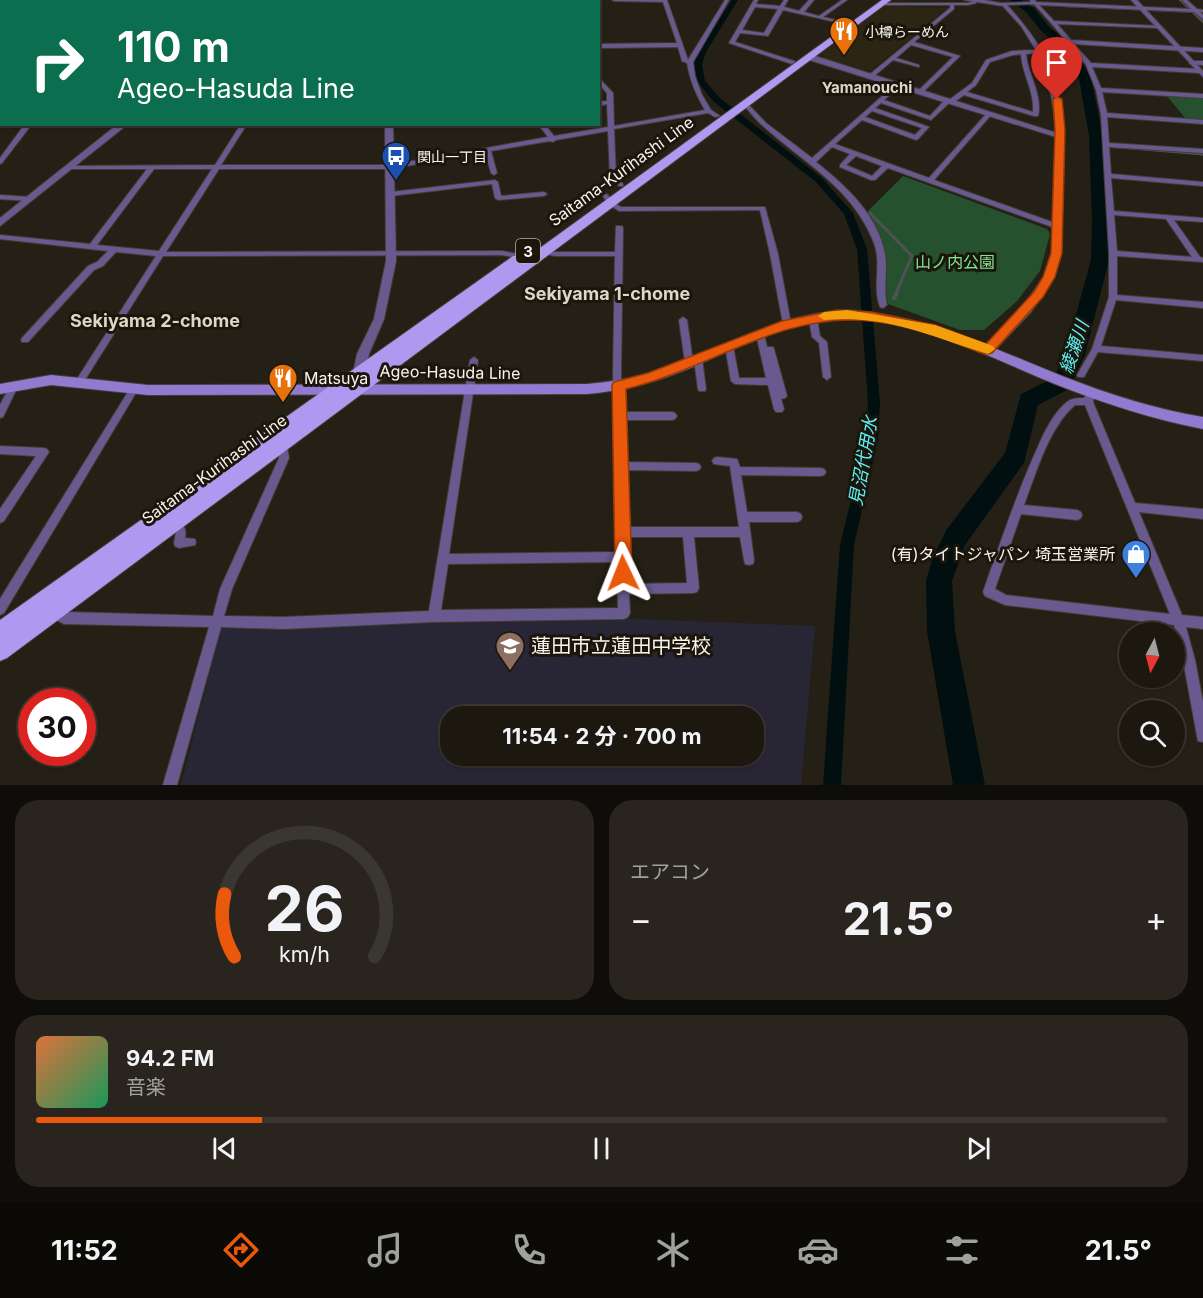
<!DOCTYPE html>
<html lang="ja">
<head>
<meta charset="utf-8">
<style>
  :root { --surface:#1c1810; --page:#29251e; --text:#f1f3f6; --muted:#a0a09f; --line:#3a3730; --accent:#ea580c }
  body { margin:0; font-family:Inter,"Noto Sans JP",sans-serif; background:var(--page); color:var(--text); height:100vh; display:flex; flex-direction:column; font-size:22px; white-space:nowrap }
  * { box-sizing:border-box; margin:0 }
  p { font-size:20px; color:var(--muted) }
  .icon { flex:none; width:33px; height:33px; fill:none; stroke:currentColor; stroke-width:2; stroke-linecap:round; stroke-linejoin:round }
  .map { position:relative; height:785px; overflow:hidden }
  .panel { display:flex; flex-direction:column; gap:15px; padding:15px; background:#0f0d09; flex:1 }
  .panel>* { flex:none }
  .banner { position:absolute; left:0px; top:0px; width:600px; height:126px; box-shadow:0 2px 4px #0004,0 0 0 2px var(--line); background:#0b6e4f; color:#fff; overflow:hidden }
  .needle { width:39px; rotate:187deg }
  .fabs { position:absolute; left:1119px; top:622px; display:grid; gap:12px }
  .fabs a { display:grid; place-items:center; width:66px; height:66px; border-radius:50%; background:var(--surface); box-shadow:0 2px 4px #0004,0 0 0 2px var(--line); font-size:30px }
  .speed { position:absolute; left:18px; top:688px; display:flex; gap:12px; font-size:30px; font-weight:700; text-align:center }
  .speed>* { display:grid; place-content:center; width:78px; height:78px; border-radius:50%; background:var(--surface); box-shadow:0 2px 4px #0004,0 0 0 2px var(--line); line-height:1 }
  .speed .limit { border:9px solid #d22; background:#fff; color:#111 }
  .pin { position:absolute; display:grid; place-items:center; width:51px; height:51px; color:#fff; margin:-62px -26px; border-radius:50% 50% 50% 0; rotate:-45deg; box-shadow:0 0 6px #0007 }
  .pin .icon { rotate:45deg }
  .me { position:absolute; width:66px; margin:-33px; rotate:358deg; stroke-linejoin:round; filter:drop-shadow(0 0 4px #0008) }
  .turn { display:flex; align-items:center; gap:21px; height:126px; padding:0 18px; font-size:27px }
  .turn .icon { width:78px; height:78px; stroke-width:2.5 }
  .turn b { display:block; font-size:42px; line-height:51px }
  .big { font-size:45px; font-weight:700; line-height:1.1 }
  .panel .widget { flex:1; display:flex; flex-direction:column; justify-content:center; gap:9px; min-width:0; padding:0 21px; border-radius:24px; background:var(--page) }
  .panel .dial { align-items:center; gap:0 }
  .dial svg { height:156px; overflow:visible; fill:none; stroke:var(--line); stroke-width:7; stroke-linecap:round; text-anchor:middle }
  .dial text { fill:var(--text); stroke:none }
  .song { display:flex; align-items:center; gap:18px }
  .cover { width:72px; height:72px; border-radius:9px; background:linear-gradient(135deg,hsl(20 70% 55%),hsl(150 70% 35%)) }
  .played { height:6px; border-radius:3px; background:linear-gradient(90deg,var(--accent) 20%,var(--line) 20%) }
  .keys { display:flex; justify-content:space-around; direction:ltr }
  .heat { display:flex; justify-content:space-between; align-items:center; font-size:33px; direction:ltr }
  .panel .tiles { flex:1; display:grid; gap:15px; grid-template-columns:1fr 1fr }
  .widget:last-child { grid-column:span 2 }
  .trip { position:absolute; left:440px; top:706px; width:324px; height:60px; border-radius:24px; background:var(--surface); box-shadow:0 2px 4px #0004,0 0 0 2px var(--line); font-weight:700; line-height:60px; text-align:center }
  .tab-bar { display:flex; height:96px; justify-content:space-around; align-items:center; background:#0b0a06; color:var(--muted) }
  .tab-bar .icon { width:42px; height:42px }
  .tab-bar .current { color:var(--accent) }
  .tab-bar b { font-size:27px; color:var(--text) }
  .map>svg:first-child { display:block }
</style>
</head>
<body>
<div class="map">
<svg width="1203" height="785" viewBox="0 0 1203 785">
  <rect width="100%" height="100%" fill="#252015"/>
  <path fill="#2d2514" d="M885,6L947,8L870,71L825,59L823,53Z"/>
  <path fill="#282535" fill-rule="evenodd" d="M638,619L815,626L801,785H181L221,627ZM450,717H753V756H450Z"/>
  <g fill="#25512f">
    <path d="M1166,95L1203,98V120L1186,119Z"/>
    <path d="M903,176L1047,229L1050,234L1040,271L1017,301L984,330H960L888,304C884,288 888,272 886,257C883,241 873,227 865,214Z"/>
  </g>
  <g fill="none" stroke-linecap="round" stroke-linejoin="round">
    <g stroke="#4b5453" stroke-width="2">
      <path d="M1180,0L1203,22"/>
      <path d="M1023,4L1039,5"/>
      <path d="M1062,6L1193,12"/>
    </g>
    <g stroke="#4b5453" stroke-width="3">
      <path d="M1096,145L1203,154"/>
      <path d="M870,213L912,256L896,293"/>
    </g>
    <path stroke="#4b5453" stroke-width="4" d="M894,298L897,292"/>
    <path fill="#010f11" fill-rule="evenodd" d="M732,0H738L706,52L702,64L705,81L720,98L822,178L853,213L867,249L880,402L878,439L854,545L841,785H823L840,545L866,439L868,402L857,249L844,214L816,182L714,102L697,81L694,64L698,52Z"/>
    <path fill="#010f11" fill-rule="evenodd" d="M1010,0H1022L1034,8L1050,28L1071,43L1091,78L1103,136L1109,260L1085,354L1072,383L1069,389L1038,405L1024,463L965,545L952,581L955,631L985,785H953L927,631L926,581L933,557L947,529L1005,453L1021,394L1054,378L1065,354L1091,260L1092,222L1089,136L1079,78L1060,45L1042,32L1026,12Z"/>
    <g stroke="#433e33" stroke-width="2">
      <g id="minor">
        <path d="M9,0H14L13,2H8Z"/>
        <path d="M41,0H52L49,2H35Z"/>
        <path d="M123,0H127V2H122Z"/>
        <path d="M266,0H270V2H265Z"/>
        <rect x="488" y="0" width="4" height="2"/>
        <rect x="548" y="0" width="4" height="2"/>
        <path d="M612,0H667L688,60L725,0H729L693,62L695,76L702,95L711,110L720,116L715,117L708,113L614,129L616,177L623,184V186H619L610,177L608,131L556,140L553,142L550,141L491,151L497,173L494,175L491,173L485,152L390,169H219L166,252L502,251L523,255V259L502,255L163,256L83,383H77L76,381L77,379L156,256L116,252L103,266L94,270L28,342H22L21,340L22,338L88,266L97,262L108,251L0,239V235L90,244L147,169H71L68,167L69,166L215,165L241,124H247L221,165H390L548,137L538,124H544L554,136L608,127L607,104L598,106V102L607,101V93L598,83V77L613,93L614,126L705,110C696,95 690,81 687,63L682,61L678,47L598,48V44L677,43L663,2L614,1ZM154,169H212L159,251L97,245Z"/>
        <path d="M754,0H758L756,4L780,6L784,0H788L784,7L799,11L809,0H814L804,12L819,16L842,0H847L823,17L840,21V23L783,10L768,36L740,33L735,42L794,61L795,62L792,64L729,43ZM755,7L778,9L764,33L742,30Z"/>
        <path d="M1030,0H1035L1036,2L1191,9L1182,0H1187L1197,9L1203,10V12H1200L1203,15V19L1194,12L1039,5L1054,21L1160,26L1162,27L1160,28L1057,24L1071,40L1203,48V52L1074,44L1091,63L1199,69L1202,71L1199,73L1092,67L1101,88L1203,94V98L1102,92L1107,113L1203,120V124L1107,117L1109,143L1203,149V153L1109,147L1111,174L1203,182V186L1111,178L1114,211L1203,218V222L1174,220L1200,257L1203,258V262L1117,256V295L1203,302V308L1116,300L1101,346L1203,355V361L1098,352L1084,377H1078L1077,375L1092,349L1109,297V253L1101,115L1096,90L1086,65L1051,23L1034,4L1007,5C1025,25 1041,45 1050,69C1065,107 1063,148 1062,188C1062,218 1064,251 1052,279L1049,280L1045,277L1051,255L1055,228L888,168L875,180H871L840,167V165L850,154L832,147L816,162C845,185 878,215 885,254C888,271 883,288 887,305L883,308L880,307C872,287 882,264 874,243C852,186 803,163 761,124C754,118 749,110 742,104L747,103L766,123L812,158L896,84L901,85L884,100L930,116L945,100H949L972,83L986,60L1012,51L1036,50L1021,26L1001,4L1003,3L1031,2ZM1037,53C1062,106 1057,166 1055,223L934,180L991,115V113H987L929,178L835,144L862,120L916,140L918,139L929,127L875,108L881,103L931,120L949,103H953L964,95L1034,116H1038C1043,95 1028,75 1026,54ZM1021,54C1022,74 1035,92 1033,112L967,92L976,85L990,62L1013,55ZM872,111L922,128L915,135L865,117ZM856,156L882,166L872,176L846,165ZM1114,215L1166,219L1192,257L1117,251Z"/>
        <path d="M974,1L976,2V3L968,5H954V9L914,42L960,56L922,93L917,92L953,57L911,45L896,58L919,65V67L893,60L873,77H869V75L950,8V5H883L881,4V3H968Z"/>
        <rect x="0" y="9" width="2" height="4"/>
        <rect x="0" y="22" width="2" height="2"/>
        <path d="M0,58H2V61L0,62Z"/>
        <path d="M1192,61H1203V65L1190,64L1189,63Z"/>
        <path d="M2,121V124H4L0,126V122Z"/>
        <path d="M25,124H32L2,163L0,164V158Z"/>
        <path d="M495,180L498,182L501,196L544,192L547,194L544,196L498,200L495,198L492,184L391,196L388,194L391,192Z"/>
        <path d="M606,194L608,195L613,202L621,207H765L778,254L791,324L790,326H784L783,324L770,254L760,210L619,211L608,204L603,196Z"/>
        <path d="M0,195L30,197L33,199L30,201L0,199Z"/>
        <path d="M616,226H622L623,228L621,373L623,412H672L675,413L677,416L675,419L672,420H623L624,462L696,463L699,464L701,467L699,470L696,471L625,470L627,527H739L730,466L714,464L712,461L714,458L717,457L737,459L740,467L821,468L824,469L826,472L824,475L821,476L741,475L747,512H797L801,514L802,517L801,520L797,522H749L754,560L753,564L749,565L745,564L744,560L740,537H694L699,588L697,592L693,593L629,594L630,613L628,617L624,619L434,622L283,629L221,627L177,785H163L209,627L64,624L49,616L47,612L49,608L53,606L65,612L213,616L220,589L279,458L278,443L280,440L283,439L286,440L289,458L232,589L224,616L283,617L429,611L470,360L474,357L478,360L449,554L617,552L613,373L615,256H555L541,253L540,251L544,249L555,252H615ZM627,537H683L687,583L629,584ZM617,562L618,608L441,610L448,564Z"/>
        <path d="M813,316L817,319L820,336L827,342L831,377L827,380L823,377L819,343L812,337L809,319Z"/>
        <path d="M683,317L687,320L693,362L689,365L685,362L679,320Z"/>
        <path d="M760,331L764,334L767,347H773L774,349L787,396L785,398L781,399L784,409L782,412H776L774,409L768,385L735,384L731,381L725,346L729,343L733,346L739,378H766L756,334Z"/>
        <path d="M698,356L702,359L706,389L705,391H699L698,389L694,359Z"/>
        <path d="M14,383L18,386L3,417L0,418V405L11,384Z"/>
        <path d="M134,386L137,387L138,389L137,391L4,613L0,615V599L131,387Z"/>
        <path d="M1089,394L1092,395L1094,397L1093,402L1135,503L1203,509V519L1139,512L1182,615L1203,617V629L1186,627L1195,660L1203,702V742L1198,741L1197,736L1183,660L1174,625L1005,605L985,596L983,592C1000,544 1016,495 1037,449C1044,433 1053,413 1067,402C1072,398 1078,398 1084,398L1086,395ZM1075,405H1085L1170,614L1006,595L995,589L1021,514L1077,520L1081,518L1082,515L1081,512L1077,510L1024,505C1036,473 1049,427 1075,405Z"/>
        <path d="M0,446L44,448L47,449L49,452L4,521L0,523V509L36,456L0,454Z"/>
        <path d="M174,518C183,522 187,529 185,538L195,539L196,542L195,545L179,548L175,546L174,543L176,532L169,523L170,520Z"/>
      </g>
    </g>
    <g stroke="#433e33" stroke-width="2">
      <g id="tertiary">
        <rect x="188" y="0" width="6" height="2"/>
        <rect x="325" y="0" width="6" height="2"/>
        <path d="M396,0H402L395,2Z"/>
        <path d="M964,0H984L1006,4L1003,6Z"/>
        <path d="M1131,0H1137L1203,71V77Z"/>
        <path d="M806,55H812L1063,135L1056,137L806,59Z"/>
        <path d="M118,124H128L0,226V218Z"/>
        <path d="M385,124H393L396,261L384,319L369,354L364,378L358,382L352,378L357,354L374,319L386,261Z"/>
        <path d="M1049,274L1054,277L1031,312L992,353H984L982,350L984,347L1023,306L1045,275Z"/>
      </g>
    </g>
    <g stroke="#433e33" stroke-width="2">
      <path id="secondary" d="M848,310C925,315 992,348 1062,376C1108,394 1154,409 1203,417V429C1152,419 1103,403 1055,384C981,354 907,312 825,320C774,324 727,354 680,372C650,384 619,391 587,394L148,395L51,385L0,394V384L51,375L148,385L587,384C607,382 627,380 646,374C718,353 770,314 848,310Z"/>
    </g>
    <g stroke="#433e33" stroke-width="2">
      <path id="primary" d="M882,0H891L7,658L0,661V620L513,256H521L522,261Z"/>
    </g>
    <use href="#minor" fill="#685a8f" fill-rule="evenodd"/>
    <use href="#tertiary" fill="#685a8f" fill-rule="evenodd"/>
    <use href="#secondary" fill="#917ad0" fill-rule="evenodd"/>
    <use href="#primary" fill="#af99f0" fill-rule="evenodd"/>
  </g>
  <path fill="#ea580c" stroke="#983908" stroke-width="1.5" d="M1057,96L1062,99L1065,130L1062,253L1055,277L1043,297L992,353C984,356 975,350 966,347C936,335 903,324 870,321C783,311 707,370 626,389L632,573L629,579L623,581L618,579L615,573L612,385L614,382L648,373L782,321L837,310L871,312L935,325L986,344L1034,292L1043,277L1051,253L1055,130L1053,99Z"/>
  <path fill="#f59e0b" d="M847,310L935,325L993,346L995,349L988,354C932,337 885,314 824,320L818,316L824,312Z"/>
  <defs>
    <g id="restaurant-pin" transform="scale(1.5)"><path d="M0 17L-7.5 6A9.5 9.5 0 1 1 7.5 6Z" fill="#e8710a" stroke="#1b160c"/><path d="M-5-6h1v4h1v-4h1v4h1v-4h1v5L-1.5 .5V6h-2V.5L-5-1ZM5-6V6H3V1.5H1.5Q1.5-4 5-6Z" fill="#fff"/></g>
    <g id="bus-pin" transform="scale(1.5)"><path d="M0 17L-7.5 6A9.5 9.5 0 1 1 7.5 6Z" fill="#1a4fb4" stroke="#1b160c"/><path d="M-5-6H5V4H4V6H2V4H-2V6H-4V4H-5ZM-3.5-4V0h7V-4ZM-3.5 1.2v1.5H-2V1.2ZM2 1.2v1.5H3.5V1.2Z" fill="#fff"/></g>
    <g id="shop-pin" transform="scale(1.5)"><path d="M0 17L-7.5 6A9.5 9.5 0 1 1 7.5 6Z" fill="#3f7fe0" stroke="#1b160c"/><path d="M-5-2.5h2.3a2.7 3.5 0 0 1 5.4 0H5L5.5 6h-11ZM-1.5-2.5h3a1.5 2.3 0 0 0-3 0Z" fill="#fff"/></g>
    <g id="school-pin" transform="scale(1.5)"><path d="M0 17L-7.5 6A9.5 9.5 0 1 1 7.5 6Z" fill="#8d6e63" stroke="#1b160c"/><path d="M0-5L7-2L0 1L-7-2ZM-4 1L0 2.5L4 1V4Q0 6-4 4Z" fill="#fff"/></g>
  </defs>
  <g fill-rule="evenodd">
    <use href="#restaurant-pin" x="844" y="31"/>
    <use href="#bus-pin" x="396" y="156"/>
    <use href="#restaurant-pin" x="283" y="378"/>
    <use href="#shop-pin" x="1136" y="554"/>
    <use href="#school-pin" x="510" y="646"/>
  </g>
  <g text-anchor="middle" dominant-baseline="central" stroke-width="6" stroke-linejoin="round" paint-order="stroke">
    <g font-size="14" fill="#f8f4ed" stroke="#1b160c" text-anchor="start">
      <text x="865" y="31">小樽らーめん</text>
      <text x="417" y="156">関山一丁目</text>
    </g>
    <g font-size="15" font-weight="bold" fill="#ded7c9" stroke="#1b160c">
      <text x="867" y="87">Yamanouchi</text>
    </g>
    <rect fill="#1b160c" stroke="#b6b1aa" stroke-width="1.5" x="516" y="239" width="24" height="24" rx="4.5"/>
    <g font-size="15" font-weight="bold" fill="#f8f4ed">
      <text x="528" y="251">3</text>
    </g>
    <g font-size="16" fill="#f8f4ed" stroke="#1b160c">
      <text transform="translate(621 171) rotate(-36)">Saitama-Kurihashi Line</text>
      <text transform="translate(450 372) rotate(1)">Ageo-Hasuda Line</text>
      <text transform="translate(214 469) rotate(-36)">Saitama-Kurihashi Line</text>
    </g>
    <g font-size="16" fill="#7de993" stroke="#1b160c">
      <text x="955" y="262">山ノ内公園</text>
    </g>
    <g font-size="16" fill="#f8f4ed" stroke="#1b160c" text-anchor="start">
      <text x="304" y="378">Matsuya</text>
      <text x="1115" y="554" text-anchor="end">(有)タイトジャパン 埼玉営業所</text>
    </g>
    <g font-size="18" font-weight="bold" fill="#ded7c9" stroke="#1b160c">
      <text x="607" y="293">Sekiyama 1-chome</text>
      <text x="155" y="320">Sekiyama 2-chome</text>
    </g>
    <g font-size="18" font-style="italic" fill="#5cf1f8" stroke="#1b160c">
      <text transform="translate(1074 347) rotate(-71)">綾瀬川</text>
      <text transform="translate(863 461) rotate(-80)">見沼代用水</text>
    </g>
    <g font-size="20" fill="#f8f4ed" stroke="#1b160c" text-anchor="start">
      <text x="531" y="646">蓮田市立蓮田中学校</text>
    </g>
  </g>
</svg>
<div class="fabs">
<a><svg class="needle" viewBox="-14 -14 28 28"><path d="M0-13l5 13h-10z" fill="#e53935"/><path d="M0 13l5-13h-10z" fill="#a0a09f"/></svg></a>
<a><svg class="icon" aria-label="search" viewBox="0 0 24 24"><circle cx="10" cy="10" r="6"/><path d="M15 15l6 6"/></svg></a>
</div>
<div class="speed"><div class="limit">30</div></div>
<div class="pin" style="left:1057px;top:99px;background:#d93025"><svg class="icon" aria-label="arrive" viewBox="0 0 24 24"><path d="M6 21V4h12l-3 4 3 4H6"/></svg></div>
<svg class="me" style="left:623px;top:573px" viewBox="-20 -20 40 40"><path d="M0-17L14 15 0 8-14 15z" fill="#ea580c" stroke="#fff" stroke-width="4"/></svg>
<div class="trip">11:54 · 2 分 · 700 m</div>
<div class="banner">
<div class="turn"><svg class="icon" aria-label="right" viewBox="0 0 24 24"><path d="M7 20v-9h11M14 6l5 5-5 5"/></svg><div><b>110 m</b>Ageo-Hasuda Line</div></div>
</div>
</div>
<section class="panel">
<div class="tiles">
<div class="widget dial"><svg viewBox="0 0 100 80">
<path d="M14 69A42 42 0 1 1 86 69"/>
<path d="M14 69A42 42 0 0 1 9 37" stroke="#ea580c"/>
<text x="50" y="56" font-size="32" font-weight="700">26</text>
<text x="50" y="72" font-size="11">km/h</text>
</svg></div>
<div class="widget"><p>エアコン</p>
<div class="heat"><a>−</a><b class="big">21.5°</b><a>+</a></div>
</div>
<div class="widget">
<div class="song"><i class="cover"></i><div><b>94.2 FM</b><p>音楽</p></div></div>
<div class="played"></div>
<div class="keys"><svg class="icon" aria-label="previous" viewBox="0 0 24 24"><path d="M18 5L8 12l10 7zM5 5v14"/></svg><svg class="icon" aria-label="pause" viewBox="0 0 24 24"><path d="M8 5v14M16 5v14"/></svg><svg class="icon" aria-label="next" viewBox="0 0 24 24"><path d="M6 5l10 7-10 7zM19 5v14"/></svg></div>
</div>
</div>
</section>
<nav class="tab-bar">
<b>11:52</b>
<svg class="icon current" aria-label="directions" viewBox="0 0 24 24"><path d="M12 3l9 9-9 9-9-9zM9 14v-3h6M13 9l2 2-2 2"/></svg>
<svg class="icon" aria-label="music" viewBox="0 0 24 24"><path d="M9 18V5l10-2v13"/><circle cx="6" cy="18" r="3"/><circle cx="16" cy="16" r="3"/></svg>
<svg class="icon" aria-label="phone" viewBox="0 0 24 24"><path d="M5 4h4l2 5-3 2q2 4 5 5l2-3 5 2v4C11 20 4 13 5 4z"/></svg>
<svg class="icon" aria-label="climate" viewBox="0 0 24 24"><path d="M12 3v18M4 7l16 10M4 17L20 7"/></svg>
<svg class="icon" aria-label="car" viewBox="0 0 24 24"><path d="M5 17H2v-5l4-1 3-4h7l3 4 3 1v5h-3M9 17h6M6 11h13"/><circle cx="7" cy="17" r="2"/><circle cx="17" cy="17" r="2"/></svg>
<svg class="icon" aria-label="filters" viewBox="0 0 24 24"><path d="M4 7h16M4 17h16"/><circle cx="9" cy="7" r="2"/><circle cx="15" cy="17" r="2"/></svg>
<b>21.5°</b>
</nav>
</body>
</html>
